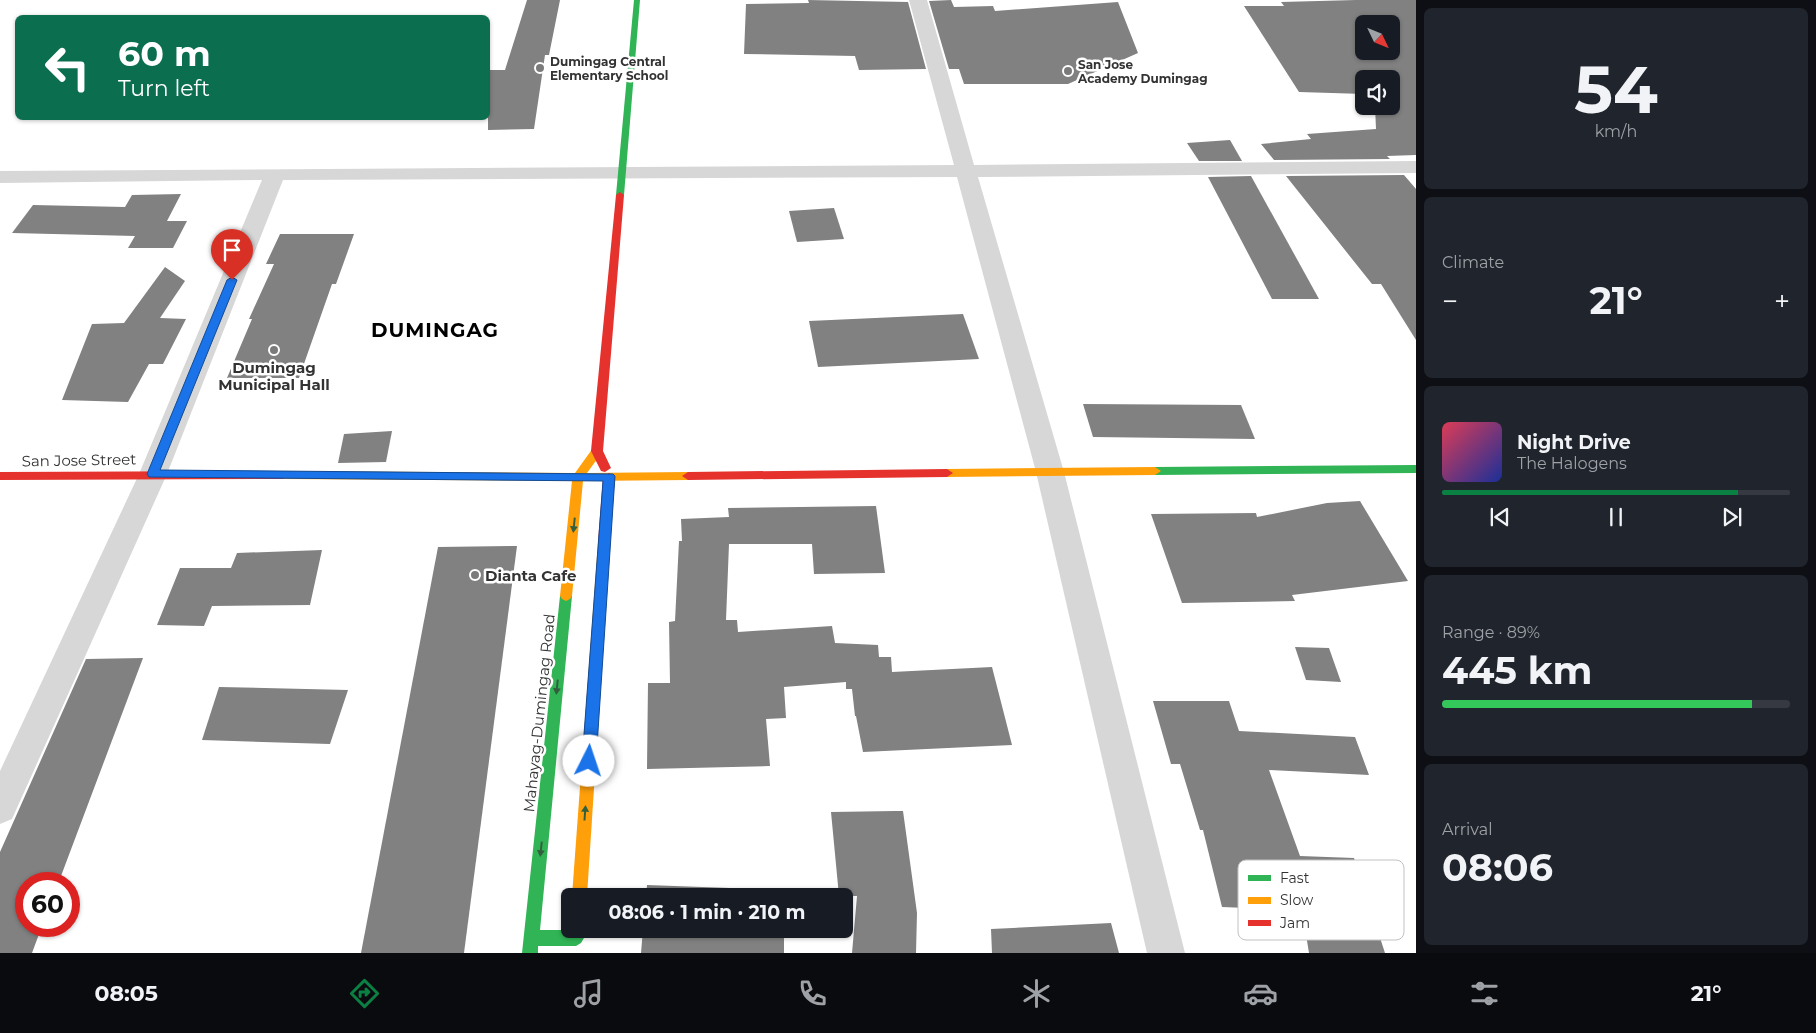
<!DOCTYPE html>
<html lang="en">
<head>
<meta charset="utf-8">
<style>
  :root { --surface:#171b24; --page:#20242c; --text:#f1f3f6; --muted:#9ea1a6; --line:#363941; --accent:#0b8043 }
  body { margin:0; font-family:Montserrat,sans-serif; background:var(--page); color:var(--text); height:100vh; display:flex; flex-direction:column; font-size:19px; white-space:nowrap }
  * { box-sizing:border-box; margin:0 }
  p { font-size:16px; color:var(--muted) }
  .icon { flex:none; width:28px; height:28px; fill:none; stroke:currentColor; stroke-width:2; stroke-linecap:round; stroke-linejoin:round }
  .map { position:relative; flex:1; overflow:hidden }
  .panel { display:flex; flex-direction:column; gap:8px; padding:8px; background:#0d0f14; width:400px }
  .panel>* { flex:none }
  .guide { position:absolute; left:15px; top:15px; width:475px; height:105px; border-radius:8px; box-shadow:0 1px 4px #0004; background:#0b6e4f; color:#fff; overflow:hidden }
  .needle { width:32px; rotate:133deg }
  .controls { position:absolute; left:1355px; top:15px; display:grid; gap:10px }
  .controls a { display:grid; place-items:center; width:45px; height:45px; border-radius:8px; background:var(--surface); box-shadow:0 1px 4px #0004; font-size:25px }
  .speed { position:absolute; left:15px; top:872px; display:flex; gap:10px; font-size:25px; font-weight:700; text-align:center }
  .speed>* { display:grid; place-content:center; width:65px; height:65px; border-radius:50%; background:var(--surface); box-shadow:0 1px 4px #0004; line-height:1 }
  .speed .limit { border:8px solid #d22; background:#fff; color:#111 }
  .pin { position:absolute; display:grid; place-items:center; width:42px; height:42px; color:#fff; margin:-51px -21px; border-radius:50% 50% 50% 0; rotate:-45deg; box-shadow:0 0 5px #0007 }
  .pin .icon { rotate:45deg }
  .me { position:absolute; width:55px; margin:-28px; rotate:4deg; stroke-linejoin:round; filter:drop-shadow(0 0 4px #0008) }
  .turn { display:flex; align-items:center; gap:18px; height:105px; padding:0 20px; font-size:22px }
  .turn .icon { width:65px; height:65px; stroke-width:2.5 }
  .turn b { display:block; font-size:35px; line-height:42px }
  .big { font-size:38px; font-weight:700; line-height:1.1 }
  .panel .tile { flex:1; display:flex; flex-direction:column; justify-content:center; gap:8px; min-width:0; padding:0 18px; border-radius:8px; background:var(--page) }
  .panel .dial { align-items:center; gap:0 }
  .dial b { font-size:65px; line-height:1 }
  .song { display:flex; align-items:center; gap:15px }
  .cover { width:60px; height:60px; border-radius:8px; background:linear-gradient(135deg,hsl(350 70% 55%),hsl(230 70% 35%)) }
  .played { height:5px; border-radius:2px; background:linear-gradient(90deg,var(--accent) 85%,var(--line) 85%) }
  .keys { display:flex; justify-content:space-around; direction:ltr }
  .heat { display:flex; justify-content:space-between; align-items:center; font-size:28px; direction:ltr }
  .charge { height:8px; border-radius:4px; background:linear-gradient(90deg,#34c759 89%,var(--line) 0) }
  .trip { position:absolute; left:561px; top:888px; width:292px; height:50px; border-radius:8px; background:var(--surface); box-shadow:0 1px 4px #0004; font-weight:700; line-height:50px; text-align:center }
  .tab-bar { display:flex; height:80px; justify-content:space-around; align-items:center; background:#090b0e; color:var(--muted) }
  .tab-bar .icon { width:35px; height:35px }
  .tab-bar .active { color:var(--accent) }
  .tab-bar b { font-size:22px; color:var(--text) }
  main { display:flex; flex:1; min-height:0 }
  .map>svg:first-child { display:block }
</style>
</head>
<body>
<main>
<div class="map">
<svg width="1416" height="953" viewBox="0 0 1416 953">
  <rect width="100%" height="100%" fill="#fff"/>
  <g fill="#818181" fill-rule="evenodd">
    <path d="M527,0H560L549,55H545L534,129L488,130V70H505Z"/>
    <path d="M808,0L908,2L926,69L859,70L855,56L744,54L746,4L809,3Z"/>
    <path d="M951,0L954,7L993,6L995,11L1118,2L1138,53L1068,84H964L959,69H949L929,1Z"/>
    <path d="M1356,0H1416V155L1387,156L1390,159L1274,160L1261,144L1311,139L1307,134L1376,129L1375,106H1391V79H1364V94L1299,92L1244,6H1284L1281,2ZM1364,24H1391V51H1364Z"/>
    <path d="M1230,140L1242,161H1199L1187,143Z"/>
    <path d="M1404,175L1416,189V340L1381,284H1372L1286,176Z"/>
    <path d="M1251,176L1319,299H1272L1208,177Z"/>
    <path d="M181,194L167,221H187L173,248H128L135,236L12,233L33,205L125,207L132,195Z"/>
    <path d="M834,208L844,239L797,242L789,211Z"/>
    <path d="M280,234H354L336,284H332L299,378H227L252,319H249L274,264H266Z"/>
    <path d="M165,267L185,281L160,318L186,319L163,364H149L128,402L62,400L92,324L124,323Z"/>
    <path d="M963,314L979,359L818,367L809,321Z"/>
    <path d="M1083,404L1241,405L1255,439L1093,437Z"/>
    <path d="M392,431L386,462L338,463L344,434Z"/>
    <path d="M1360,501L1408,581L1292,595L1295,601L1182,603L1151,514L1256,513L1257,517L1327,503Z"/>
    <path d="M876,506L885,573L814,574L812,544H729L726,620H737L738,632L832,626L835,643L878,645L879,657H891L892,672L992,667L1012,745L863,752L856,716H855L852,689H846V682L784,687L786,718L766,719L770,766L647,769L648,683H670L669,622L675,621L679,541H682L681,519L729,517L728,508Z"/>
    <path d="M517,546L464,953H361L438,547Z"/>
    <path d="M322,550L310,605L212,606L204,626L157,625L180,568H231L237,553Z"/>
    <path d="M1295,647L1329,648L1341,682L1306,680Z"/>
    <path d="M143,658L58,884H26V926H42L32,953H0V852L86,659Z"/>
    <path d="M219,687L348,690L330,744L202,740Z"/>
    <path d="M1153,701H1229L1239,731L1355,737L1369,775L1269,770L1300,856L1354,858L1385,953H1309L1302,910L1222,907L1203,830H1200L1180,764H1171Z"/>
    <path d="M895,811H903L917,913L916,953H852L857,896H839L831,812Z"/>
    <path d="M647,885L784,890V896H646Z"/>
    <path d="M1111,923L1119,953H992L991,929Z"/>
    <path d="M643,929H784V953H641Z"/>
  </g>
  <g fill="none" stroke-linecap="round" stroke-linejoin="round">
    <path fill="#d7d7d7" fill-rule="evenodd" d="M909,0H927L974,165L1416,161V173L978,177L1064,472L1185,953H1147L1036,472L957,177L283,180L167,474L12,819L0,824V771L139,474L262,180L0,183V171L954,165Z"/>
    <g fill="#30b455" fill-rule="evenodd">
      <path d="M634,0H640L624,195L620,198L616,195Z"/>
      <path d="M1416,465V473L1155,475L1149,471L1155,467Z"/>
      <path d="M566,591L570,593L572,596L540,930H576L581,933L584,938L581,943L576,946H538V953H522L560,596L562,593Z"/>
    </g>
    <g fill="#ff9f0a" fill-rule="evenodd">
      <path d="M597,447L603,451L587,473L688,472L694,476L688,480L583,481L572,596L570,599L566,601L562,599L560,596L572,481L283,479L277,475L283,471L575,473L593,448Z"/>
      <path d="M1155,467L1161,471L1155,475L947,477L941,473L947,469Z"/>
      <path d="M604,538L608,539L610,542L587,896H572L598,542L600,539Z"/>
    </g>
    <g fill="#e5322d" fill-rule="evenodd">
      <path d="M620,192L624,195L603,451L611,468L605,472L601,471L591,451L616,195Z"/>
      <path d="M947,469L953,473L947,477L688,480L682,476L688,472Z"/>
      <path d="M283,471L289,475L283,479L0,480V472Z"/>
      <path d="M609,473L615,477L610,542L608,545H600L598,542L603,477Z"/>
    </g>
  </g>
  <defs><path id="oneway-solid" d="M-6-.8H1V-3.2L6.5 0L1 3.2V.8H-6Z" transform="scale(1.25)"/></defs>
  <g fill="#32603f">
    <use href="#oneway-solid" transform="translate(574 525) rotate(96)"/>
    <use href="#oneway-solid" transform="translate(557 687) rotate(96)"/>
    <use href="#oneway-solid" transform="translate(585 813) rotate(-86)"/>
    <use href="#oneway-solid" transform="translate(541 849) rotate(96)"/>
  </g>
  <path fill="#1a73e8" stroke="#114b97" d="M232,277L237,280L160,470L613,474L615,476L596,761L594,765L589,767L584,765L582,761L603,481L149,477L147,474L227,280Z"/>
  <g fill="#7a7a7a" stroke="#fff" stroke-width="2">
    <circle cx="540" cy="68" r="5"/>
    <circle cx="1068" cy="71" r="5"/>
    <circle cx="274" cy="350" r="5"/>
    <circle cx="475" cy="575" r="5"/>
  </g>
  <g text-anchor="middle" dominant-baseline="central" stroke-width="5" stroke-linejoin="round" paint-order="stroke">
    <g font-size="12" font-weight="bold" fill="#333" stroke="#fff" text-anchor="start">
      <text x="550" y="61">Dumingag Central<tspan x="550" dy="14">Elementary School</tspan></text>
      <text x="1078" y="64">San Jose<tspan x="1078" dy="14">Academy Dumingag</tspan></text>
    </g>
    <g font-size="15" font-weight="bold" fill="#333" stroke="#fff">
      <text x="274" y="367">Dumingag<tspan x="274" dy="17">Municipal Hall</tspan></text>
      <text x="485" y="575" text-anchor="start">Dianta Cafe</text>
    </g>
    <g font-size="15" fill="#333" stroke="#fff">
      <text transform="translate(79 460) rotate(-1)">San Jose Street</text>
      <text transform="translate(539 713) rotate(-84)">Mahayag-Dumingag Road</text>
    </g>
    <g font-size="20" font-weight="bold" letter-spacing="1" fill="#000" stroke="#fff">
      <text x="435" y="330">DUMINGAG</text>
    </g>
  </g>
  <rect x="1238" y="860" width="166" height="80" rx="8" fill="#fff" stroke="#c2c2c2" stroke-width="1"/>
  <rect x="1248" y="875" width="23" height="6" fill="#30b455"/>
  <rect x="1248" y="897" width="23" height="7" fill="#ff9f0a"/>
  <rect x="1248" y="920" width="23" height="6" fill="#e5322d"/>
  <g font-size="14" fill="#333">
    <text x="1280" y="883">Fast</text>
    <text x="1280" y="905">Slow</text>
    <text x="1280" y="928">Jam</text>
  </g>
</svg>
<div class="controls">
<a><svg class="needle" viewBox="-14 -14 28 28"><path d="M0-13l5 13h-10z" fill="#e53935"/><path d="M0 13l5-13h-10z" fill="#9ea1a6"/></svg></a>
<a><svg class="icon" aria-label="sound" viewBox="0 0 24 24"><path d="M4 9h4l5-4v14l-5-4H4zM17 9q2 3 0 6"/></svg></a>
</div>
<div class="speed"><div class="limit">60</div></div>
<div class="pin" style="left:232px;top:280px;background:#d93025"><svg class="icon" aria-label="arrive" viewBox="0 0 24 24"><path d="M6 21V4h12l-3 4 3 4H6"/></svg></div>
<svg class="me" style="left:589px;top:761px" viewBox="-20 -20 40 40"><circle r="19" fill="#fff"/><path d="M0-13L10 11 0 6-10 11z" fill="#1a73e8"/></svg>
<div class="trip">08:06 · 1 min · 210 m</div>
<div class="guide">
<div class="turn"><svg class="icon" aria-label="left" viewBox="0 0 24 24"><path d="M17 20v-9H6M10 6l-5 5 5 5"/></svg><div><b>60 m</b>Turn left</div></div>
</div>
</div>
<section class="panel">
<div class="tile dial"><b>54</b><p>km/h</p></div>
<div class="tile"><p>Climate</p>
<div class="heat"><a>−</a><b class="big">21°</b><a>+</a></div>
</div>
<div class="tile">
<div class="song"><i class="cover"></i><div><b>Night Drive</b><p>The Halogens</p></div></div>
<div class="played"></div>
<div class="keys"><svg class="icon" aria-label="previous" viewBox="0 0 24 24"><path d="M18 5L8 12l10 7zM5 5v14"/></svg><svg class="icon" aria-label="pause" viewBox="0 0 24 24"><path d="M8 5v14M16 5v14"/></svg><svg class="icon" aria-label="next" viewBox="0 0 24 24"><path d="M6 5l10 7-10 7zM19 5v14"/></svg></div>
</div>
<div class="tile"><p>Range · 89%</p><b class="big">445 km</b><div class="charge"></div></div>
<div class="tile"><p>Arrival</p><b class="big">08:06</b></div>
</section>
</main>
<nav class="tab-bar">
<b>08:05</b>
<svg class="icon active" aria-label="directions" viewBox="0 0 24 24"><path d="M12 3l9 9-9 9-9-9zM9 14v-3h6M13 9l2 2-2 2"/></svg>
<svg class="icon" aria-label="music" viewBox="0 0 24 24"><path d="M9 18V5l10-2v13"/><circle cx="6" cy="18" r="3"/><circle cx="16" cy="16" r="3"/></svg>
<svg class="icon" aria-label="phone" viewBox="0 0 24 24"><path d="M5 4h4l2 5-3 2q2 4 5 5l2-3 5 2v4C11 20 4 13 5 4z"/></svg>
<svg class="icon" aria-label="climate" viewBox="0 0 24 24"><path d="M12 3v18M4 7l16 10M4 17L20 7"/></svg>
<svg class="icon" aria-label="car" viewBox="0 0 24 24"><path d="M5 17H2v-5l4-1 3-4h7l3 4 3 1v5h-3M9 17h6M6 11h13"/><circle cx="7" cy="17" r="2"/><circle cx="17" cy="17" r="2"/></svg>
<svg class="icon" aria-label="filters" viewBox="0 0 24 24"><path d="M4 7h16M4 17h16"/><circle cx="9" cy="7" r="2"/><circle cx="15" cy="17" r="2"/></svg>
<b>21°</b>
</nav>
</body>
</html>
